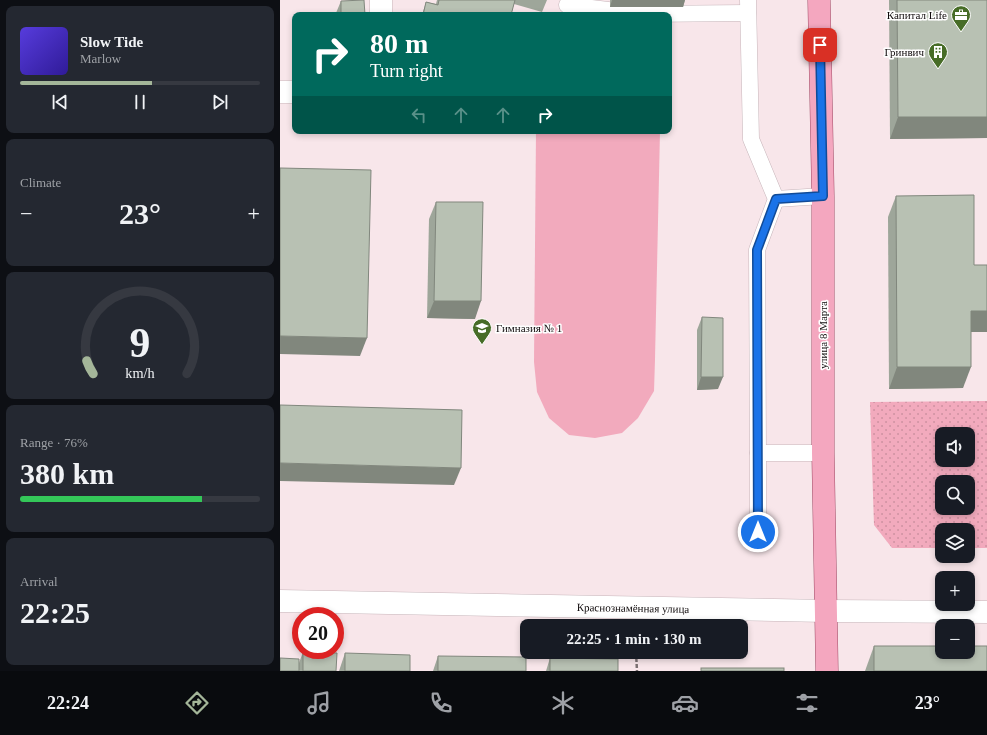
<!DOCTYPE html>
<html lang="en">
<head>
<meta charset="utf-8">
<style>
  :root { --surface:#171b24; --page:#242831; --text:#f1f3f6; --muted:#9ea1a6; --line:#363941; --accent:#a4b699 }
  body { margin:0; font-family:Georgia,serif; background:var(--page); color:var(--text); height:100vh; display:flex; flex-direction:column; font-size:15px; white-space:nowrap }
  * { box-sizing:border-box; margin:0 }
  p { font-size:13px; color:var(--muted) }
  .icon { flex:none; width:22px; height:22px; fill:none; stroke:currentColor; stroke-width:2; stroke-linecap:round; stroke-linejoin:round }
  .map { position:relative; flex:1; overflow:hidden }
  .details { display:flex; flex-direction:column; gap:6px; padding:6px; background:#0d0f14; width:280px }
  .details>* { flex:none }
  .top-card { position:absolute; left:12px; top:12px; width:380px; height:122px; border-radius:8px; box-shadow:0 2px 6px #0003; background:#00695c; color:#fff; overflow:hidden }
  .buttons { position:absolute; left:655px; top:427px; display:grid; gap:8px }
  .buttons a { display:grid; place-items:center; width:40px; height:40px; border-radius:8px; background:var(--surface); box-shadow:0 2px 6px #0003; font-size:20px }
  .speed { position:absolute; left:12px; top:607px; display:flex; gap:8px; font-size:20px; font-weight:700; text-align:center }
  .speed>* { display:grid; place-content:center; width:52px; height:52px; border-radius:50%; background:var(--surface); box-shadow:0 2px 6px #0003; line-height:1 }
  .speed .limit { border:6px solid #d22; background:#fff; color:#111 }
  .pin { position:absolute; display:grid; place-items:center; width:34px; height:34px; color:#fff; margin:-17px; border-radius:8px; box-shadow:0 2px 6px #0006 }
  .me { position:absolute; width:44px; margin:-22px; rotate:0deg; stroke-linejoin:round; filter:drop-shadow(0 0 3px #0008) }
  .turn { display:flex; align-items:center; gap:14px; height:84px; padding:0 12px; font-size:18px }
  .turn .icon { width:52px; height:52px; stroke-width:2.5 }
  .turn b { display:block; font-size:28px; line-height:34px }
  .lanes { display:flex; align-items:center; height:38px; padding:0 12px; background:#0003; justify-content:center; gap:20px; direction:ltr }
  .lanes .off { opacity:.35 }
  .big { font-size:30px; font-weight:700; line-height:1.1 }
  .details .card { flex:1; display:flex; flex-direction:column; justify-content:center; gap:6px; min-width:0; padding:0 14px; border-radius:8px; background:var(--page) }
  .details .dial { align-items:center; gap:0 }
  .dial svg { height:104px; overflow:visible; fill:none; stroke:var(--line); stroke-width:7; stroke-linecap:round; text-anchor:middle }
  .dial text { fill:var(--text); stroke:none }
  .song { display:flex; align-items:center; gap:12px }
  .cover { width:48px; height:48px; border-radius:6px; background:linear-gradient(135deg,hsl(250 70% 55%),hsl(250 70% 35%)) }
  .played { height:4px; border-radius:2px; background:linear-gradient(90deg,var(--accent) 55%,var(--line) 55%) }
  .keys { display:flex; justify-content:space-around; direction:ltr }
  .heat { display:flex; justify-content:space-between; align-items:center; font-size:22px; direction:ltr }
  .charge { height:6px; border-radius:3px; background:linear-gradient(90deg,#34c759 76%,var(--line) 0) }
  .trip { position:absolute; left:240px; top:619px; width:228px; height:40px; border-radius:8px; background:var(--surface); box-shadow:0 2px 6px #0003; font-weight:700; line-height:40px; text-align:center }
  .tab-bar { display:flex; height:64px; justify-content:space-around; align-items:center; background:#090b0e; color:var(--muted) }
  .tab-bar .icon { width:28px; height:28px }
  .tab-bar .current { color:var(--accent) }
  .tab-bar b { font-size:18px; color:var(--text) }
  main { display:flex; flex:1; min-height:0 }
  .map>svg:first-child { display:block }
</style>
</head>
<body>
<main>
<section class="details">
<div class="card">
<div class="song"><i class="cover"></i><div><b>Slow Tide</b><p>Marlow</p></div></div>
<div class="played"></div>
<div class="keys"><svg class="icon" aria-label="previous" viewBox="0 0 24 24"><path d="M18 5L8 12l10 7zM5 5v14"/></svg><svg class="icon" aria-label="pause" viewBox="0 0 24 24"><path d="M8 5v14M16 5v14"/></svg><svg class="icon" aria-label="next" viewBox="0 0 24 24"><path d="M6 5l10 7-10 7zM19 5v14"/></svg></div>
</div>
<div class="card"><p>Climate</p>
<div class="heat"><a>−</a><b class="big">23°</b><a>+</a></div>
</div>
<div class="card dial"><svg viewBox="0 0 100 80">
<path d="M14 69A42 42 0 1 1 86 69"/>
<path d="M14 69A42 42 0 0 1 9 59" stroke="#a4b699"/>
<text x="50" y="56" font-size="32" font-weight="700">9</text>
<text x="50" y="72" font-size="11">km/h</text>
</svg></div>
<div class="card"><p>Range · 76%</p><b class="big">380 km</b><div class="charge"></div></div>
<div class="card"><p>Arrival</p><b class="big">22:25</b></div>
</section>
<div class="map">
<svg width="707" height="671" viewBox="0 0 707 671">
  <defs>
    <pattern id="green-dots" width="8" height="8" patternUnits="userSpaceOnUse"><rect width="8" height="8" fill="#f2aabd"/><path d="M2 2h.1M6 6h.1" fill="none" stroke="#ce91a1" stroke-width="1.8" stroke-linecap="round"/></pattern>
  </defs>
  <rect width="100%" height="100%" fill="#f8e6ea"/>
  <path fill="url(#green-dots)" fill-rule="evenodd" d="M707,401V548H688V530H662V548H612L594,525L590,402ZM662,434H688V460H662ZM662,482H688V508H662Z"/>
  <path fill="#f2aabd" d="M256,131H380L375,359L374,391L358,418L342,433L315,438L289,435L269,418L257,392L254,362Z"/>
  <g fill="none" stroke-linecap="round" stroke-linejoin="round">
    <g stroke="#c7b5ba" stroke-width="17">
      <g id="service">
        <path d="M468,0L471,139L496,199L477,250L478,453H543"/>
        <path d="M287,5L361,14L468,13"/>
        <path d="M496,199L543,196"/>
        <path d="M478,453V532"/>
      </g>
    </g>
    <g stroke="#c7b5ba" stroke-width="23">
      <g id="minor">
        <path d="M101,0V15"/>
        <path d="M0,92H15"/>
      </g>
    </g>
    <g stroke="#c7b5ba" stroke-width="23">
      <path id="secondary" d="M0,601L546,611L707,612"/>
    </g>
    <g stroke="#9f4a65" stroke-width="23">
      <path id="primary" d="M539,0L543,196V453L547,671"/>
    </g>
    <path stroke="#7c7173" stroke-width="2.5" stroke-dasharray="4 2" stroke-linecap="butt" d="M356,652L357,671"/>
    <use href="#service" stroke="#fff" stroke-width="16"/>
    <use href="#minor" stroke="#fff" stroke-width="22"/>
    <use href="#secondary" stroke="#fff" stroke-width="22"/>
    <use href="#primary" stroke="#f4a7bf" stroke-width="22"/>
  </g>
  <g fill="#9ea69a">
    <path d="M157,0H267L262,12L234,4L231,15H142L146,2L156,4Z"/>
    <path d="M330,0H405L403,7H330Z"/>
    <path d="M609,0H707V138L610,139Z"/>
    <path d="M61,1L85,15H56V13Z"/>
    <path d="M616,196L691,332L683,388L609,389L608,217Z"/>
    <path d="M156,202L195,319L147,318L149,219Z"/>
    <path d="M422,317L438,389L417,390V330Z"/>
    <path d="M594,646L707,671H585Z"/>
    <path d="M23,652L56,671H0L19,663Z"/>
    <path d="M65,653L130,671H59Z"/>
    <path d="M158,656L246,671H153Z"/>
    <path d="M270,658L338,671H266Z"/>
  </g>
  <g fill="#81877d">
    <path d="M332,0H405L403,7H330Z"/>
    <path d="M618,117H707V138L610,139Z"/>
    <path d="M154,301H201L195,319L147,318Z"/>
    <path d="M691,311H707V332H683Z"/>
    <path d="M0,336L87,338L80,356L0,354Z"/>
    <path d="M617,367H691L683,388L609,389Z"/>
    <path d="M421,377H443L438,389L417,390Z"/>
    <path d="M0,463L181,468L174,485L0,481Z"/>
  </g>
  <g fill="#b8c1b3" stroke="#81877d">
    <path d="M84,0L85,15H61V1Z"/>
    <path d="M159,0H235L231,15H143L146,2L158,5Z"/>
    <path d="M617,0H707V117H618Z"/>
    <path d="M0,168L91,170L87,338L0,336Z"/>
    <path d="M694,195V265H707V311H691V367H617L616,196Z"/>
    <path d="M156,202H203L201,301H154Z"/>
    <path d="M422,317L443,318V377H421Z"/>
    <path d="M0,405L182,410L181,468L0,463Z"/>
    <path d="M594,646H662V652H688V646H707V671H594Z"/>
    <path d="M23,652L57,653L56,671H23Z"/>
    <path d="M65,653L130,655V671H65Z"/>
    <path d="M158,656L246,657V671H158Z"/>
    <path d="M0,658L19,659V671H0Z"/>
    <path d="M270,658L338,659V671H270Z"/>
    <rect x="421" y="668" width="83" height="3"/>
  </g>
  <g fill="none" stroke-linecap="round" stroke-linejoin="round">
    <g stroke="#114b97" stroke-width="10">
      <path id="route" d="M478,532L477,250L496,199L543,196L540,45"/>
    </g>
    <use href="#route" stroke="#1a73e8" stroke-width="7"/>
  </g>
  <defs>
    <g id="office-pin" transform="scale(1)"><path d="M0 17L-7.5 6A9.5 9.5 0 1 1 7.5 6Z" fill="#476c27" stroke="#fff"/><path d="M-6-3h4V-5.5h4V-3h4V5H-6ZM-1-4.5V-3h2v-1.5ZM-6 0V1H6V0Z" fill="#fff"/></g>
    <g id="building-pin" transform="scale(1)"><path d="M0 17L-7.5 6A9.5 9.5 0 1 1 7.5 6Z" fill="#476c27" stroke="#fff"/><path d="M-4-6H4V6H1V3H-1V6H-4ZM-2.5-4.3h1.7v1.8h-1.7ZM.8-4.3h1.7v1.8H.8ZM-2.5-1h1.7V.8h-1.7ZM.8-1h1.7V.8H.8Z" fill="#fff"/></g>
    <g id="school-pin" transform="scale(1)"><path d="M0 17L-7.5 6A9.5 9.5 0 1 1 7.5 6Z" fill="#476c27" stroke="#fff"/><path d="M0-5L7-2L0 1L-7-2ZM-4 1L0 2.5L4 1V4Q0 6-4 4Z" fill="#fff"/></g>
  </defs>
  <g fill-rule="evenodd">
    <use href="#office-pin" x="681" y="15"/>
    <use href="#building-pin" x="658" y="52"/>
    <use href="#school-pin" x="202" y="328"/>
  </g>
  <g text-anchor="middle" dominant-baseline="central" stroke-width="3" stroke-linejoin="round" paint-order="stroke">
    <g font-size="11" fill="#100b0c" stroke="#fff" text-anchor="end">
      <text x="667" y="15">Капитал Life</text>
      <text x="644" y="52">Гринвич</text>
      <text x="216" y="328" text-anchor="start">Гимназия № 1</text>
    </g>
    <g font-size="11" fill="#100b0c" stroke="#fff">
      <text transform="translate(543 335) rotate(-90)">улица 8 Марта</text>
      <text transform="translate(353 608) rotate(1)">Краснознамённая улица</text>
    </g>
  </g>
</svg>
<div class="buttons">
<a><svg class="icon" aria-label="sound" viewBox="0 0 24 24"><path d="M4 9h4l5-4v14l-5-4H4zM17 9q2 3 0 6"/></svg></a>
<a><svg class="icon" aria-label="search" viewBox="0 0 24 24"><circle cx="10" cy="10" r="6"/><path d="M15 15l6 6"/></svg></a>
<a><svg class="icon" aria-label="layers" viewBox="0 0 24 24"><path d="M12 4l9 5-9 5-9-5zM3 14l9 5 9-5"/></svg></a>
<a>+</a>
<a>−</a>
</div>
<div class="speed"><div class="limit">20</div></div>
<div class="pin" style="left:540px;top:45px;background:#d93025"><svg class="icon" aria-label="arrive" viewBox="0 0 24 24"><path d="M6 21V4h12l-3 4 3 4H6"/></svg></div>
<svg class="me" style="left:478px;top:532px" viewBox="-20 -20 40 40"><circle r="17" fill="#1a73e8" stroke="#fff" stroke-width="3"/><path d="M0-11L8 9 0 5-8 9z" fill="#fff"/></svg>
<div class="trip">22:25 · 1 min · 130 m</div>
<div class="top-card">
<div class="turn"><svg class="icon" aria-label="right" viewBox="0 0 24 24"><path d="M7 20v-9h11M14 6l5 5-5 5"/></svg><div><b>80 m</b>Turn right</div></div>
<div class="lanes"><svg class="icon off" aria-label="left" viewBox="0 0 24 24"><path d="M17 20v-9H6M10 6l-5 5 5 5"/></svg><svg class="icon off" aria-label="ahead" viewBox="0 0 24 24"><path d="M12 20V5M6 11l6-6 6 6"/></svg><svg class="icon off" aria-label="ahead" viewBox="0 0 24 24"><path d="M12 20V5M6 11l6-6 6 6"/></svg><svg class="icon" aria-label="right" viewBox="0 0 24 24"><path d="M7 20v-9h11M14 6l5 5-5 5"/></svg></div>
</div>
</div>
</main>
<nav class="tab-bar">
<b>22:24</b>
<svg class="icon current" aria-label="directions" viewBox="0 0 24 24"><path d="M12 3l9 9-9 9-9-9zM9 14v-3h6M13 9l2 2-2 2"/></svg>
<svg class="icon" aria-label="music" viewBox="0 0 24 24"><path d="M9 18V5l10-2v13"/><circle cx="6" cy="18" r="3"/><circle cx="16" cy="16" r="3"/></svg>
<svg class="icon" aria-label="phone" viewBox="0 0 24 24"><path d="M5 4h4l2 5-3 2q2 4 5 5l2-3 5 2v4C11 20 4 13 5 4z"/></svg>
<svg class="icon" aria-label="climate" viewBox="0 0 24 24"><path d="M12 3v18M4 7l16 10M4 17L20 7"/></svg>
<svg class="icon" aria-label="car" viewBox="0 0 24 24"><path d="M5 17H2v-5l4-1 3-4h7l3 4 3 1v5h-3M9 17h6M6 11h13"/><circle cx="7" cy="17" r="2"/><circle cx="17" cy="17" r="2"/></svg>
<svg class="icon" aria-label="filters" viewBox="0 0 24 24"><path d="M4 7h16M4 17h16"/><circle cx="9" cy="7" r="2"/><circle cx="15" cy="17" r="2"/></svg>
<b>23°</b>
</nav>
</body>
</html>
